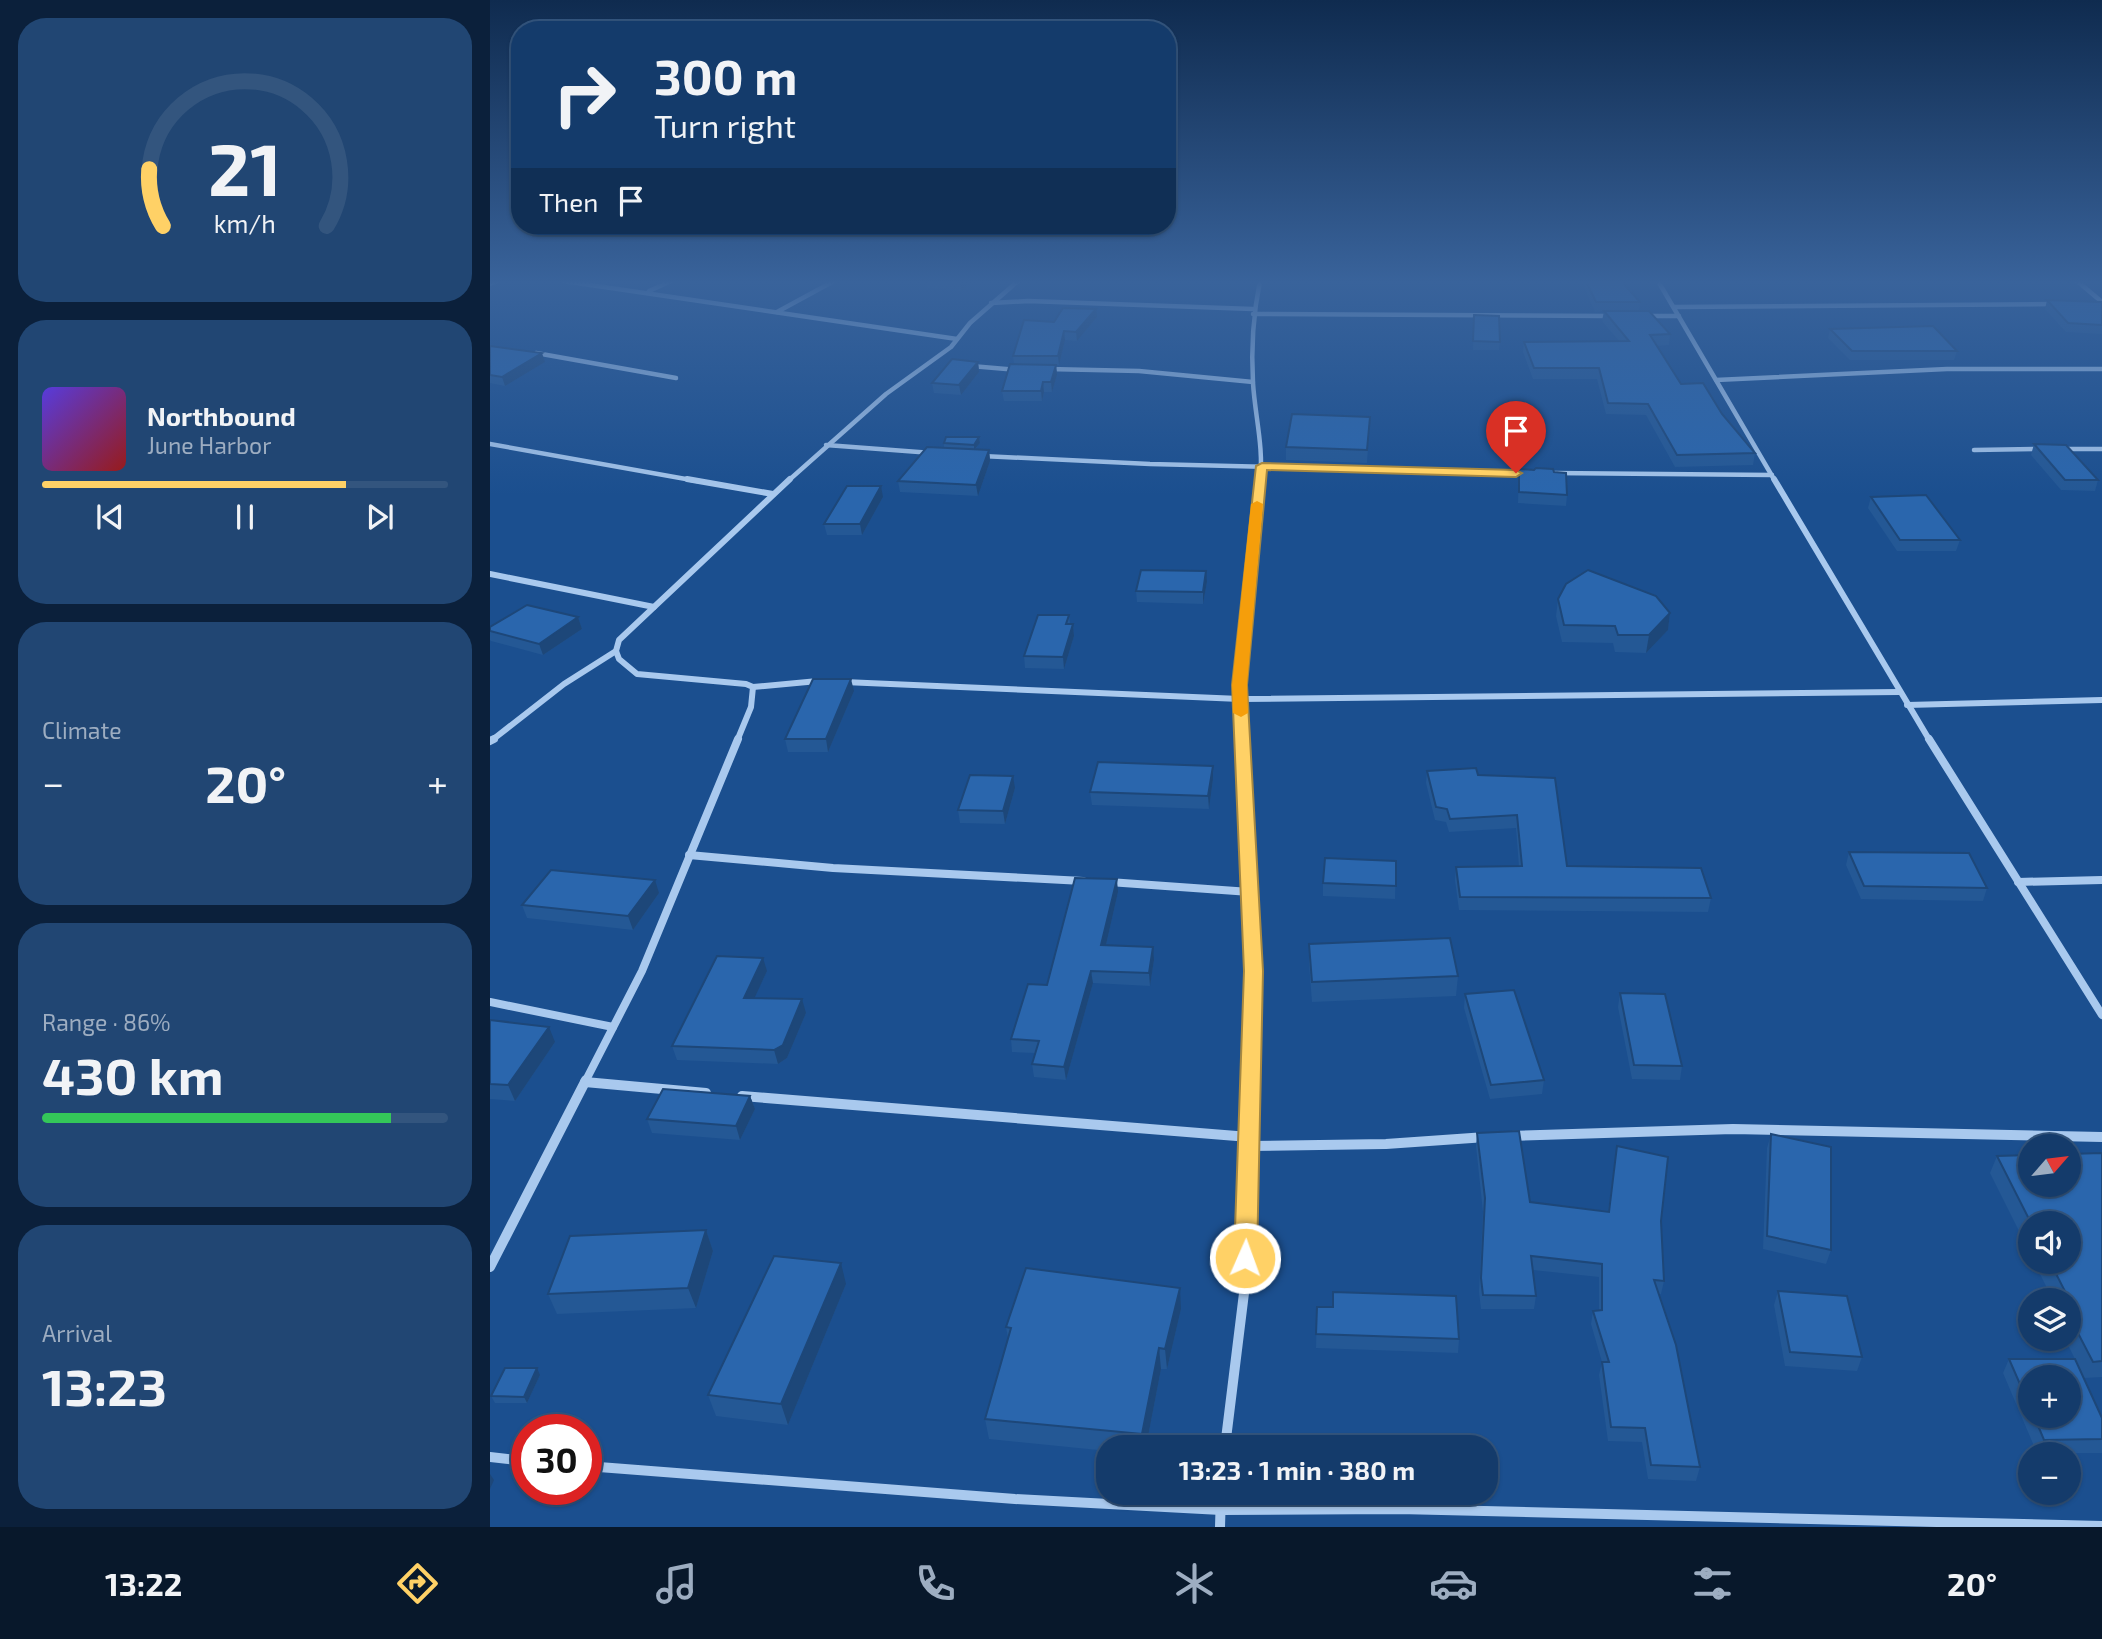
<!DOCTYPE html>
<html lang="en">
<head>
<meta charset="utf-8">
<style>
  :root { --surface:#143b6b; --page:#214673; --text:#f1f3f6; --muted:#9dadc1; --line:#33557e; --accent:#ffd166 }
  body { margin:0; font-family:"Exo 2",sans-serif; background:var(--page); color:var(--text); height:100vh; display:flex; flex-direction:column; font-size:26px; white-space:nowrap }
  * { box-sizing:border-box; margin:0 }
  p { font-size:23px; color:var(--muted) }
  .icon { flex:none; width:38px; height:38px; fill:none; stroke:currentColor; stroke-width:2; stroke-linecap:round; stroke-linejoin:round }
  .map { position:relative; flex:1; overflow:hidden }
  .drawer { display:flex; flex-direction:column; gap:18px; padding:18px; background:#0b203b; width:490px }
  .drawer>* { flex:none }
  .banner { position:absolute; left:21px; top:21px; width:665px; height:214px; border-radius:28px; box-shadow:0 2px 5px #0004,0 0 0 2px var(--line); background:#143b6b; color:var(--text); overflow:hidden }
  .needle { width:46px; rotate:62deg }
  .buttons { position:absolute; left:1528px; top:1134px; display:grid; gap:14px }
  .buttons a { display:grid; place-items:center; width:63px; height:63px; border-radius:50%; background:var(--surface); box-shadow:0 2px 5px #0004,0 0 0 2px var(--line); font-size:35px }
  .speed { position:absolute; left:21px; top:1414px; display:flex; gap:14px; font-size:35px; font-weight:700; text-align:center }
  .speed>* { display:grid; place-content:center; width:91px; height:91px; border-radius:50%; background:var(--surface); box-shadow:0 2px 5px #0004,0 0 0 2px var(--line); line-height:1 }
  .speed .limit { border:10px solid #d22; background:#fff; color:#111 }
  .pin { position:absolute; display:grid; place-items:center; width:60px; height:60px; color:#fff; margin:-72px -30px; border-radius:50% 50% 50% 0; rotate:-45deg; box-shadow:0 0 7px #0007 }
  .pin .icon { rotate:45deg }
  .me { position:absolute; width:77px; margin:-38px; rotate:2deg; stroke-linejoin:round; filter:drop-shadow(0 0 5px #0008) }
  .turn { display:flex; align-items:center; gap:24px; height:147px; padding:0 28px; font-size:32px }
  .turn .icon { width:91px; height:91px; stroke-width:2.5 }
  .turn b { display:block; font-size:49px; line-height:60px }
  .then { display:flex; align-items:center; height:66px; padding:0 28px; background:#0003; gap:14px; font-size:26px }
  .big { font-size:52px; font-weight:700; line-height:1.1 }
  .drawer .tile { flex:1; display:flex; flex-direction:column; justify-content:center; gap:10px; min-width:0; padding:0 24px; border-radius:28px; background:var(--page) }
  .drawer .dial { align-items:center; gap:0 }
  .dial svg { height:182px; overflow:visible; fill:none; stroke:var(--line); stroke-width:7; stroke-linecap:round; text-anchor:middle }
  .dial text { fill:var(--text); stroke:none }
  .song { display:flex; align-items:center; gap:21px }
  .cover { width:84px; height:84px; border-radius:10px; background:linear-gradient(135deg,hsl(250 70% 55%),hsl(0 70% 35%)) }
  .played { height:7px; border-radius:4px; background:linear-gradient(90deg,var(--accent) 75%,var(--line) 75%) }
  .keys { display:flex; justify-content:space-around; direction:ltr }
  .heat { display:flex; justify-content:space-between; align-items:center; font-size:38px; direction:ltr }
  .charge { height:10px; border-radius:5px; background:linear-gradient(90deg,#34c759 86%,var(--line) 0) }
  .trip { position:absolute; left:606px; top:1435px; width:402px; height:70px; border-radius:28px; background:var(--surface); box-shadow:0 2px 5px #0004,0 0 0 2px var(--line); font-weight:700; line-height:70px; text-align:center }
  .tabs { display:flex; height:112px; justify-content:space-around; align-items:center; background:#08182b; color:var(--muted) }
  .tabs .icon { width:49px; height:49px }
  .tabs .on { color:var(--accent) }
  .tabs b { font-size:32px; color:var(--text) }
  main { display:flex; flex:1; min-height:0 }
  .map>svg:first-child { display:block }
</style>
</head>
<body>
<main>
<section class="drawer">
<div class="tile dial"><svg viewBox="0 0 100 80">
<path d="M14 69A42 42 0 1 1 86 69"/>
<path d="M14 69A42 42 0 0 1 8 44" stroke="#ffd166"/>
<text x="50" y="56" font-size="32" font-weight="700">21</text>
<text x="50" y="72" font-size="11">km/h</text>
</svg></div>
<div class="tile">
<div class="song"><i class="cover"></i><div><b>Northbound</b><p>June Harbor</p></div></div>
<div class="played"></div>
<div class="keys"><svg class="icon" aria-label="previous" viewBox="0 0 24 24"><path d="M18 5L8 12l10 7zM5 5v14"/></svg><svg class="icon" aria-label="pause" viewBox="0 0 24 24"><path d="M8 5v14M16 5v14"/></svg><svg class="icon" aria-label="next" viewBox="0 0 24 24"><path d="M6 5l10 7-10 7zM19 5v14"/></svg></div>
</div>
<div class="tile"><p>Climate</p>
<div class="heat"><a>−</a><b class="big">20°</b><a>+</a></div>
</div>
<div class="tile"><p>Range · 86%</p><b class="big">430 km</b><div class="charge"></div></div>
<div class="tile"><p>Arrival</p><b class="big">13:23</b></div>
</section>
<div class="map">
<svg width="1612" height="1527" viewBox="0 0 1612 1527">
  <rect width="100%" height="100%" fill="#1b4f8f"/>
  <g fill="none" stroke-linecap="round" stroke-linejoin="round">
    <g stroke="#a9c9ee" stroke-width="4.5">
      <path d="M73,281L467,339"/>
      <path d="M770,281C763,315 761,349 763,383C765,416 774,448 770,481"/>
      <path d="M1168,281L1285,481"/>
      <path d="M1587,281L1612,302"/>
      <path d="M0,284L8,281"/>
      <path d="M159,291L181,281"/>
      <path d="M501,303L538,301L763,309"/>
      <path d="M1184,307L1565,304"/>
      <path d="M287,312L344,281"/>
      <path d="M763,314L1119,316"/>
      <path d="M1156,316H1189"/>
      <path d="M46,353L186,378"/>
      <path d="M481,366L528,370"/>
      <path d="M558,369L649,371L763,382"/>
      <path d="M1226,380L1457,369H1612"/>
      <path d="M0,444L207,481"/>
      <path d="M336,445L442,453"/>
      <path d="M1572,449H1612"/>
      <path d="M1484,450L1550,449"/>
      <path d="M492,456L660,464L1036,473"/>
      <path d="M1062,473L1282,475"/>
      <path d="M298,481L396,394L461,347L480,323L528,281"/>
    </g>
    <g stroke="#a9c9ee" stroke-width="6">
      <path d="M197,479L283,494"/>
      <path d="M1284,479L1440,741"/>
      <path d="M0,574L164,607"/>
      <path d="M354,682L750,699L1409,692"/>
      <path d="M263,687L328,681"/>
      <path d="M1417,705L1612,700"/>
      <path d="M1,741L74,684L126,651"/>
      <path d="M247,741L261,707L263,687L256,684L147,674L129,659L126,651L129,640L300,479"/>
      <path d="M752,741L749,685L771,479"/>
    </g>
    <g stroke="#a9c9ee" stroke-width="8">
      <path d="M752,739L764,971L761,1082"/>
      <path d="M1439,739L1612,1015"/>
      <path d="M0,741L4,739"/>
      <path d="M199,855L343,868L593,881"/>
      <path d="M619,882L760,892"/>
      <path d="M1528,882L1612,880"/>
      <path d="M0,1002L123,1027"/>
      <path d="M95,1082L152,971L248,739"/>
    </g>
    <g stroke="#a9c9ee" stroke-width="10">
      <path d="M95,1082L216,1093"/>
      <path d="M252,1096L759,1137"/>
      <path d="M1021,1136L1243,1129L1612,1137"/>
      <path d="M759,1146L896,1144L996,1137"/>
      <path d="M0,1267L96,1080"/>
      <path d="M735,1447L755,1285L761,1080"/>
      <path d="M0,1457L37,1461"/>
      <path d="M96,1466L525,1499L731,1510L909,1509L1612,1526"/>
      <path d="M730,1527L731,1493"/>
    </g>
  </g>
  <g fill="#245895" fill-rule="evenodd">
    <path d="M437,281H483L471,291L437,287Z"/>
    <path d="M1094,281H1131L1150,302L1149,311L1180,334L1179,345L1166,346L1191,384L1232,414L1265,453L1263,465L1185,467L1156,415L1116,414L1107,379H1043L1033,352L1034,342L1129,341L1112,321L1114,311L1105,312L1094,287Z"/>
    <path d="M1557,300L1612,302V334L1576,332L1555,309Z"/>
    <path d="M984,315L1010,342L1009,350H983Z"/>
    <path d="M607,317L587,341L575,340L569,365H566L567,375L562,392H554L552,401H514L512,391L524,364L523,356L564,322Z"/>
    <path d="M1340,329L1467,351L1464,360H1360L1338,338Z"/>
    <path d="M0,346L55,362L15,386L0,383Z"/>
    <path d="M488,362L489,372L471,395L444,393L442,383Z"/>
    <path d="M880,417L877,463L796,460V447Z"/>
    <path d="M489,437L490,443L485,449L499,450L500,461L488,496L410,492L408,481L454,448V443Z"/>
    <path d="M1544,444L1608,480L1605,491L1571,490L1541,455Z"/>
    <path d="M1029,469L1077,495L1076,506L1028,503Z"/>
    <path d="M393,497L372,535H337L334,524Z"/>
    <path d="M1381,497L1470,540L1466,551H1407L1378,508Z"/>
    <path d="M717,582L713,604L647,602L646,591Z"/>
    <path d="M1068,599L1180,613L1178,630L1156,653L1125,652L1123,643L1072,642L1066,616Z"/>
    <path d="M579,615L580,624H583L584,636L574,669L535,668L534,656Z"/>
    <path d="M88,617L92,629L53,655L1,641L0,640V627Z"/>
    <path d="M364,691L338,752H298L295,739Z"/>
    <path d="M937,771L988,775L1077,866L1221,898L1218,912L969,910L965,880L966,867H1029L1026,828L959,832L956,822L945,820L936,783Z"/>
    <path d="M723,779L719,809L602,805L600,792Z"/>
    <path d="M525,788L515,824L470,823L468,810Z"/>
    <path d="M1359,852L1497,888L1493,901L1371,899L1356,865Z"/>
    <path d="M906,861L905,899L833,896V883Z"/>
    <path d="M628,892L616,945L664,960L660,986L603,983L576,1080L544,1077L542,1064L545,1053L522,1052L521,1039L557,985Z"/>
    <path d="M169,893L143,930L37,918L32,905Z"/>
    <path d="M819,944L968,976L966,996L822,1002L819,964Z"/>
    <path d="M277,971L264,998L316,1013L297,1058L288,1064L187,1060L182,1046Z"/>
    <path d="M1130,993L1192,1066L1190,1080L1142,1079L1128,1007Z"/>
    <path d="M975,994L1054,1080L1052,1094L1000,1099L974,1008Z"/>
    <path d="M0,1020L65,1042L25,1101L0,1099Z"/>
    <path d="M260,1096L265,1109L250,1140L162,1133L157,1119Z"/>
    <path d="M987,1133L1040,1202L1118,1211L1127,1146L1171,1221L1174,1281L1171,1294H1169L1210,1467L1206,1481L1158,1479L1152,1442L1118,1441L1109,1375L1112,1362L1101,1324L1103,1311L1109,1310V1277L1043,1270L1046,1296L1044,1309H991L989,1292L993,1212L986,1146Z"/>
    <path d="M1281,1134L1341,1250L1336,1264L1273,1249L1277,1148Z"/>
    <path d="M1612,1153V1377L1594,1378L1612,1418V1453H1547L1513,1373L1519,1359H1585L1575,1339H1578V1300H1563L1544,1262H1578V1223H1540V1253L1500,1173L1507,1156ZM1540,1377L1578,1416H1540Z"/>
    <path d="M216,1230L223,1251L206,1308L67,1314L58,1294Z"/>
    <path d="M356,1284L298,1425L226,1416L218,1395Z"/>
    <path d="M1288,1291L1372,1357L1367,1371L1295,1366L1284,1305Z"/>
    <path d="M827,1307L969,1339L968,1353L826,1348Z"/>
    <path d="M691,1309L677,1369H671L656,1447H618V1451L499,1439L495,1419L518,1338L516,1327Z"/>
    <path d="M50,1375L37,1403H5L1,1396Z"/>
  </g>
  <g fill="#1d4779">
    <path d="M472,281H483L471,291L470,283Z"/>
    <path d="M606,309L607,317L587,341L586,332Z"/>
    <path d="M574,331L575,340L569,365L568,356Z"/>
    <path d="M52,353L55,362L15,386L12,377Z"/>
    <path d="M488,362L489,372L471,395L469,385Z"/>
    <path d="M566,365L567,375L562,392L561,382Z"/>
    <path d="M553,382L554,392L552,401L551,391Z"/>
    <path d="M489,437L490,443L484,450V445Z"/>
    <path d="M499,450L500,461L488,496L486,485Z"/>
    <path d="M391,486L393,497L372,535L370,524Z"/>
    <path d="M716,571L717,582L713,604V592Z"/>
    <path d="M1180,613L1178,630L1156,653L1159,635Z"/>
    <path d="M88,617L92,629L53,655L49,644Z"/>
    <path d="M583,624L584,636L574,669L573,657Z"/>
    <path d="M361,679L364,691L338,752L336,739Z"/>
    <path d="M723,766V779L719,809L718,796Z"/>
    <path d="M523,776L525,788L515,824L513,811Z"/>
    <path d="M627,879L628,892L613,958L611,945Z"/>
    <path d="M165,880L169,893L143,930L138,916Z"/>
    <path d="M663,947L664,960L660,986L659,973Z"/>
    <path d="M273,958L277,971L258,1012L254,998Z"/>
    <path d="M601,971L603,983L576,1080L574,1067Z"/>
    <path d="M312,999L316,1013L297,1058L288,1064L284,1050Z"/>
    <path d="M59,1027L65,1042L25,1101L18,1085Z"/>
    <path d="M260,1096L265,1109L250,1140L246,1126Z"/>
    <path d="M216,1230L223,1251L206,1308L198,1288Z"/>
    <path d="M351,1263L356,1284L298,1425L291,1404Z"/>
    <path d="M690,1288L691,1309L677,1369L675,1349Z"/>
    <path d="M669,1348L671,1369L656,1447H653L652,1434Z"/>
    <path d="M47,1368L50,1375L37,1403L34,1397Z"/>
    <path d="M0,1474L4,1480L0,1489Z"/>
  </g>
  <g fill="#2a66ad" stroke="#1d4779" stroke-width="2">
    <path d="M1096,281H1131L1150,302H1106Z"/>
    <path d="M1557,300L1612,302V325L1578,323Z"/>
    <path d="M573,308L606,309L586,332L574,331L568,356H523L534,320L564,322Z"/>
    <path d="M1114,311H1159L1180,334L1160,335L1191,384L1213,383L1232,414L1265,453L1187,455L1158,404L1118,403L1109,368H1044L1034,342L1139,341Z"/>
    <path d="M984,315L1009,316L1010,342L983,341Z"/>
    <path d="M1443,326L1467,351H1362L1340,329Z"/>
    <path d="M0,346L52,353L12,377L0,375Z"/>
    <path d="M462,359L488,362L469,385L442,383Z"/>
    <path d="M520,364L566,365L561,382H553L551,391H512Z"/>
    <path d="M802,414L880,417L877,450L796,447Z"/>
    <path d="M456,437H489L484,445L454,443Z"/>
    <path d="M1544,444L1576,445L1608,480H1575Z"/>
    <path d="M437,447L499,450L486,485L408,481Z"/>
    <path d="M1046,468L1063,469L1064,472L1076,473L1077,495L1029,492V469L1044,470Z"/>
    <path d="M357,486H391L370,524H334Z"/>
    <path d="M1436,495L1470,540H1410L1381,497Z"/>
    <path d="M651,570L716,571L713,592L646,591Z"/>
    <path d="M1098,570L1166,596L1180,613L1159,635H1128L1125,626L1074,625L1068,599L1076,584Z"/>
    <path d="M37,605L88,617L49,644L0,631V627Z"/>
    <path d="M548,615H579L576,624H583L573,657L534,656Z"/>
    <path d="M323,679H361L336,739H295Z"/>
    <path d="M608,762L723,766L718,796L600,792Z"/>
    <path d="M986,768L988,775L1065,778L1077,866L1211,868L1221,898L970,897L966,867L1032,866L1027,815L960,819L957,809L946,807L937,771Z"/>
    <path d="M480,775L523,776L513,811L468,810Z"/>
    <path d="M1359,852L1479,853L1497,888L1374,886Z"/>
    <path d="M835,858L906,861V886L833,883Z"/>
    <path d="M61,870L165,880L138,916L32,905Z"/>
    <path d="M585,878L627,879L611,945L663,947L659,973L601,971L574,1067L542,1064L549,1041L521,1039L538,984L557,985Z"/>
    <path d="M960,938L968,976L822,982L819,944Z"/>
    <path d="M227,956L273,958L254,998L312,999L293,1045L284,1050L182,1046Z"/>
    <path d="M1024,990L1054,1080L1001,1085L975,994Z"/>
    <path d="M1130,993L1175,994L1192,1066L1144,1065Z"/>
    <path d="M0,1020L59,1027L18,1085L0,1084Z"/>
    <path d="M173,1089L260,1096L246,1126L157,1119Z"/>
    <path d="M1029,1131L1040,1202L1119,1212L1127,1146L1178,1157L1171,1221L1174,1281L1164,1280L1186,1345L1210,1467L1161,1465L1155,1428L1121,1427L1112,1362H1119L1103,1311L1112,1310V1264L1041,1256L1046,1296L993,1295L991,1278L995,1198L987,1133Z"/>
    <path d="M1281,1134L1341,1147V1250L1277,1236Z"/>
    <path d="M1612,1153V1361L1603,1362L1578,1314V1305H1582L1560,1262H1578V1223H1541L1507,1156L1540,1155V1185H1578V1154Z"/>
    <path d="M216,1230L198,1288L58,1294L80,1236Z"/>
    <path d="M284,1256L351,1263L291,1404L218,1395Z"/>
    <path d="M536,1268L690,1288L675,1349L669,1348L652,1434L495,1419L521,1328L516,1327Z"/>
    <path d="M1288,1291L1357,1296L1372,1357L1300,1352Z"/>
    <path d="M843,1292L966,1296L969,1339L826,1334L827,1307H843Z"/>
    <path d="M1519,1359H1585L1612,1418V1439L1554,1440L1544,1416H1578V1377H1540V1407Z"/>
    <path d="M15,1368H47L34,1397L1,1396Z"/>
  </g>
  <linearGradient id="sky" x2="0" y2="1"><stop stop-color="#0f2b4f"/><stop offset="0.57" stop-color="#39639b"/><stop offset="1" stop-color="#39639b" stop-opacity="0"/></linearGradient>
  <rect width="1612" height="495" fill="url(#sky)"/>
  <path fill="#ffd166" stroke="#a68842" stroke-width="2" d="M772,463L1026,470L1032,473L1026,477L777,470L757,685L773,971L767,1258L764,1264L755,1267L747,1264L744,1258L754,971L742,685L766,466Z"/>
  <path fill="#f59e0b" d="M767,501L773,504L757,685L758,713L751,717L743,713L742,685L761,504Z"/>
</svg>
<div class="buttons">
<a><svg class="needle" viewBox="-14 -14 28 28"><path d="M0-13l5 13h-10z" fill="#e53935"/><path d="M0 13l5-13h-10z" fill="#9dadc1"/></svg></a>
<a><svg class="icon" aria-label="sound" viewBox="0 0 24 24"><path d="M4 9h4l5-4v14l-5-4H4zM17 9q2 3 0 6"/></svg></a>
<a><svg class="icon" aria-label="layers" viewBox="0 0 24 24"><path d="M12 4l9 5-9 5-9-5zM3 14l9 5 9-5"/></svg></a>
<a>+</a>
<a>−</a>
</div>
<div class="speed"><div class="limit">30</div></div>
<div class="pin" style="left:1026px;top:473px;background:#d93025"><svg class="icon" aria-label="arrive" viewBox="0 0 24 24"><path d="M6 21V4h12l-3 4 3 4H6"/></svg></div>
<svg class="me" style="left:755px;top:1258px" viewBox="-20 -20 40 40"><circle r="17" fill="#ffd166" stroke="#fff" stroke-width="3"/><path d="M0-11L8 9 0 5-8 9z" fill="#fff"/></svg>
<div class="trip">13:23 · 1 min · 380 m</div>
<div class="banner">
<div class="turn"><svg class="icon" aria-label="right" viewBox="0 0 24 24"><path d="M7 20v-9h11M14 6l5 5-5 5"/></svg><div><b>300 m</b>Turn right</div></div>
<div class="then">Then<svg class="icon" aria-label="arrive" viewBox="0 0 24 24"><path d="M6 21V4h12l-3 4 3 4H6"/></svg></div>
</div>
</div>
</main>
<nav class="tabs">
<b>13:22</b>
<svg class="icon on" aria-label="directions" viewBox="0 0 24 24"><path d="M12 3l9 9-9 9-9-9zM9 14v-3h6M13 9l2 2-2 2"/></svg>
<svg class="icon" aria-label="music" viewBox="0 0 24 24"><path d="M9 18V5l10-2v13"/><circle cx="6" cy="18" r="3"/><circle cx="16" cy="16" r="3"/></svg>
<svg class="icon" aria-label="phone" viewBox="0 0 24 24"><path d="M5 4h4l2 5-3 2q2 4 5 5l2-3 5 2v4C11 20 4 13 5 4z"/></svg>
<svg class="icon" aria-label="climate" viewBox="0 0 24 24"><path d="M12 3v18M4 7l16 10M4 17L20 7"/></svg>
<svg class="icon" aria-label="car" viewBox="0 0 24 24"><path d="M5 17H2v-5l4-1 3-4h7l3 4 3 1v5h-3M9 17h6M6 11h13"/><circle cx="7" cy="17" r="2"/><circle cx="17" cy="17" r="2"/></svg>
<svg class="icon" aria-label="filters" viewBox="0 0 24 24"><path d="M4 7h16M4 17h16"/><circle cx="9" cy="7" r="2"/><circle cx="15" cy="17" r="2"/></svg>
<b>20°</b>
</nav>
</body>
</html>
